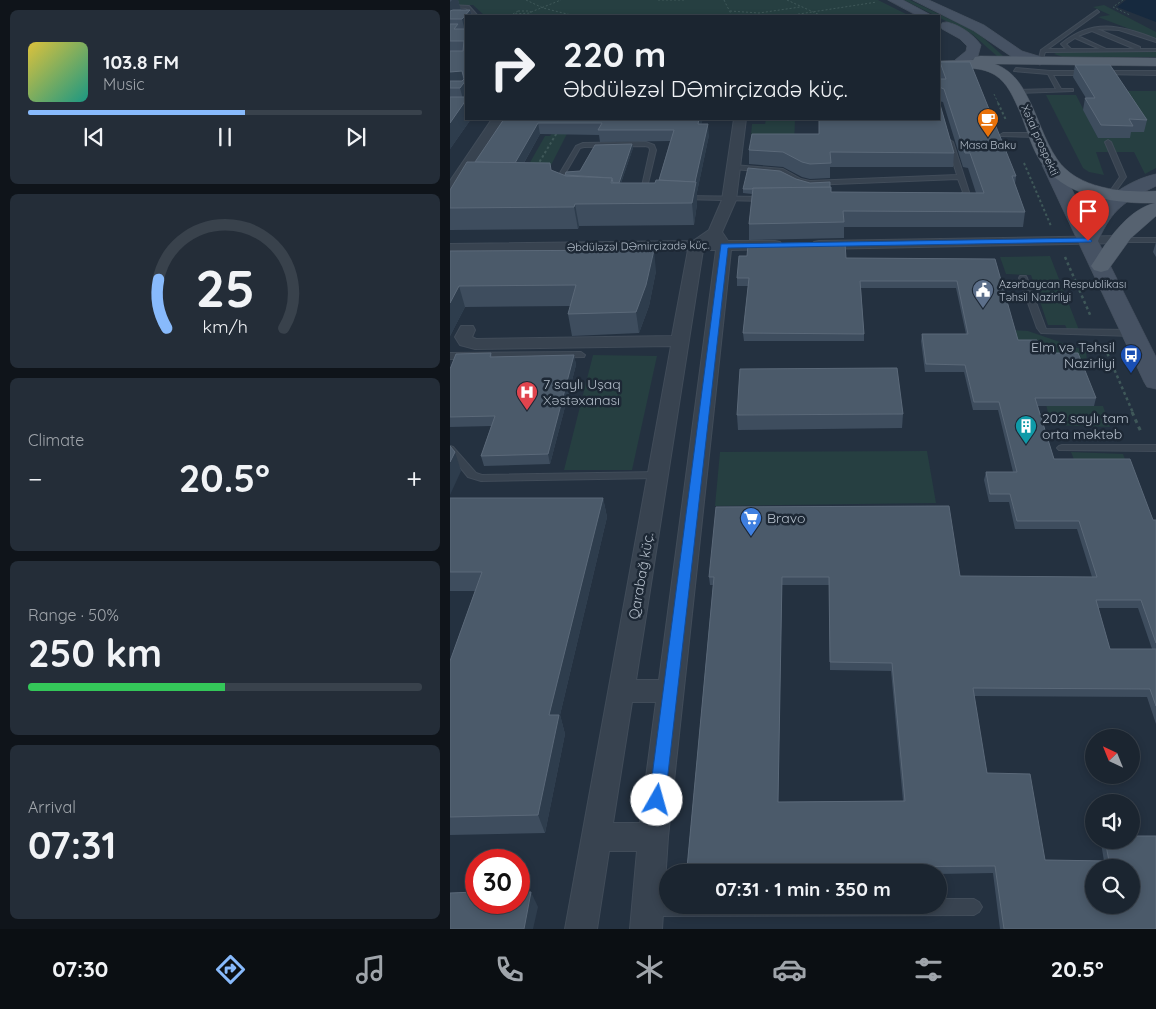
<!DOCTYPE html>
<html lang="en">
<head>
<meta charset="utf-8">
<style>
  :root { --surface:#1b2530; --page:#242d38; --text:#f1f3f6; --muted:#a0a5ab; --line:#39424c; --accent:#88bafc }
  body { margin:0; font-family:Quicksand,sans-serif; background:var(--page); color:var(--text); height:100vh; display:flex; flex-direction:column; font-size:19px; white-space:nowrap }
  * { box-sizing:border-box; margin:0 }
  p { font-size:16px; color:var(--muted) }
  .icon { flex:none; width:28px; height:28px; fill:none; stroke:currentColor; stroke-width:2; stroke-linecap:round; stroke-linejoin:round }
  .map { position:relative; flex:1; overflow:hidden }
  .side { display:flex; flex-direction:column; gap:10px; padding:10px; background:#0f141a; width:450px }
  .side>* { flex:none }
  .top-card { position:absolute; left:15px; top:15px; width:475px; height:105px; border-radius:0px; box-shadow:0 2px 8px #0003,0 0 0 1px var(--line); background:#1b2530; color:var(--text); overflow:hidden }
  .needle { width:32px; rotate:317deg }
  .fabs { position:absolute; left:635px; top:729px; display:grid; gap:10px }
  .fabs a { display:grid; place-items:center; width:55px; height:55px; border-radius:50%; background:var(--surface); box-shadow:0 2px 8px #0003,0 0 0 1px var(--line); font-size:25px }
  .speed { position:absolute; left:15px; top:849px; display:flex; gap:10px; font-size:25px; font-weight:700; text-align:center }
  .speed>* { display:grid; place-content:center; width:65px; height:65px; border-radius:50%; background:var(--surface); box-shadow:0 2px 8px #0003,0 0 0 1px var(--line); line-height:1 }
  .speed .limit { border:8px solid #d22; background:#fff; color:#111 }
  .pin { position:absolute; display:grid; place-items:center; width:42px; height:42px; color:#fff; margin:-51px -21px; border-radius:50% 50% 50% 0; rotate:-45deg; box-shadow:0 0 5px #0007 }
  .pin .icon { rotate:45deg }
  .me { position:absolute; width:55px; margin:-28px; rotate:7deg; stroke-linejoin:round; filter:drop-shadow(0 0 4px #0008) }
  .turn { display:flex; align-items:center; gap:18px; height:105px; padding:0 15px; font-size:22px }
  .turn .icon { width:65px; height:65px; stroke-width:2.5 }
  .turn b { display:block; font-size:35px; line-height:42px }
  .big { font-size:38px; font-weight:800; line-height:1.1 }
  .side .tile { flex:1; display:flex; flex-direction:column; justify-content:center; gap:8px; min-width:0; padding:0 18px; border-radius:8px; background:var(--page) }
  .side .dial { align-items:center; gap:0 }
  .dial svg { height:130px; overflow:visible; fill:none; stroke:var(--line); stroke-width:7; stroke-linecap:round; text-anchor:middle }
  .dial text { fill:var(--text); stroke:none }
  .song { display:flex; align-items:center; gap:15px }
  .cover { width:60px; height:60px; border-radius:8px; background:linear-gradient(135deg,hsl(50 70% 55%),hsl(170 70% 35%)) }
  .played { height:5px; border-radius:2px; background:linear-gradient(90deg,var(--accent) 55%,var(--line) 55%) }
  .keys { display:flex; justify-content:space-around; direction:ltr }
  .heat { display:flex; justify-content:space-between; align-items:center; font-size:28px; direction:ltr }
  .charge { height:8px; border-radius:4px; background:linear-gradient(90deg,#34c759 50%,var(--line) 0) }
  .trip { position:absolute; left:209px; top:864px; width:288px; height:50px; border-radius:25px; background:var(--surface); box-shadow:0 2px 8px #0003,0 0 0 1px var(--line); font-weight:800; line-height:50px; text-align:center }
  .menu { display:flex; height:80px; justify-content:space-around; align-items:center; background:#0b0f13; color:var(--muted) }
  .menu .icon { width:35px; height:35px }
  .menu .on { color:var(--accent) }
  .menu b { font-size:22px; color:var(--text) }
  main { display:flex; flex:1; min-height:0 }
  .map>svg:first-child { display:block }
</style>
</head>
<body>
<main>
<section class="side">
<div class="tile">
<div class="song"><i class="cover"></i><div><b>103.8 FM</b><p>Music</p></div></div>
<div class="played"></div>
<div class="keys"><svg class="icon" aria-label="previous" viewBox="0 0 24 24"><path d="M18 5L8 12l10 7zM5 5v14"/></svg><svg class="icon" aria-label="pause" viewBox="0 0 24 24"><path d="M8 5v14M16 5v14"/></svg><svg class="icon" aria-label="next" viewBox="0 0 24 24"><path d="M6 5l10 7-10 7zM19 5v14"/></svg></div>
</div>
<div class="tile dial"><svg viewBox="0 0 100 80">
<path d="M14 69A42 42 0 1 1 86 69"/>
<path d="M14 69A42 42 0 0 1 9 39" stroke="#88bafc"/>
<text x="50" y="56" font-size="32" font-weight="700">25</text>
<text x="50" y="72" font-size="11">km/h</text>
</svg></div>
<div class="tile"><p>Climate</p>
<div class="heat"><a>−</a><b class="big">20.5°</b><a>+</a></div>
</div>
<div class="tile"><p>Range · 50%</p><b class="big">250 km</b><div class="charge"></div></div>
<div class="tile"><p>Arrival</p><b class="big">07:31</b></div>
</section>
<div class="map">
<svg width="706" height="929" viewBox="0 0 706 929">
  <rect width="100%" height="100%" fill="#243140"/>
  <g fill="#263f41">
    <path d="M0,0H428L460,16H35L23,5H0Z"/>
    <path d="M454,0H460L528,33L553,56L548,57L522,34Z"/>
    <path d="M654,5L706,32V39L648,17L660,15L643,7Z"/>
    <path d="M608,52H706V57L616,58L604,54Z"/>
    <path d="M665,91H706V168L695,174L684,152H646L654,175L639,172L633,168L596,95H626L648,138L676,132H693Z"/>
    <path d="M316,119H345L344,148L300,147L302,124H315Z"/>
    <path d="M106,126H121L97,173H74L95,136H100Z"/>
    <path d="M600,256L629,330L617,329L615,325H598L581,275L556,274L550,257Z"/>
    <path d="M562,330L578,331L636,351L637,360H606L556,347Z"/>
    <path d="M143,355L207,356L182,470H114Z"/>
    <path d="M591,384L623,406H653L660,427L601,425Z"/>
    <path d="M477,451L486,503L265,506L270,452Z"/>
    <path d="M621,452L673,454L678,467H627Z"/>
  </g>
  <path fill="#16293e" d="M676,0H706V22L667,7Z"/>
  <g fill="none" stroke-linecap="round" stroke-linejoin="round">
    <g stroke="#414c59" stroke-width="2">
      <g id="lane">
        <path d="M0,5L19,6L28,16H24L16,8L0,7Z"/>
        <path d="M647,10L649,12L598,49H616L611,44C642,18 671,25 706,39V42L669,30L647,29L690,47V49H706V51L595,52L592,62H588L591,50ZM642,31L685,49H656L628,36ZM625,38L650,49H621L616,44Z"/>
        <path d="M566,68L600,71H638L641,73L638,75H603L611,89H623V91L568,93L565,91L566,90L606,89L598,74L564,71Z"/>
        <path d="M652,71H706V75L650,74V72Z"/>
        <path d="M553,133H588L591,135L588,137L551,136L550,135Z"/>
        <path d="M500,140L503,142L519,192C515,198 506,202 500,197L511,194L513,192L508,179L360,185L347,182L331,173L283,169L280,167L283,165L333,169L351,179L360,181L507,175L497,142Z"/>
        <path d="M658,140L661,142L676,177L663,195L661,196L658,194L670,177L655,142Z"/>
        <path d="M196,142L204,145L206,150L195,196L190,195L200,150L199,147L195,146L134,147L130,148L112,179L107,178L126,146L133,143Z"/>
        <path d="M233,196L314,197L317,199L314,201L231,199L230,198Z"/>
        <rect x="666" y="238" width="40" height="4"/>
        <path d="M570,276H576L577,278L596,329L682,330L686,333L682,336L591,333L587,328L569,278Z"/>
        <path d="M131,352L135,355L134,357L0,359V353Z"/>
        <path d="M612,445H706V451L609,450L607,448L609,446Z"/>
        <path d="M0,446L3,447L26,473L32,475L208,472L213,475L208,478L31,481L18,477L0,455Z"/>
        <path d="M488,899H524L529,902L532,907L529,912L524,915L200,916L195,913L192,908L195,903L200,900H218V905H488Z"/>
      </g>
    </g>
    <g stroke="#414c59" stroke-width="2">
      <g id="street">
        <path d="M42,119H54L5,194L0,195V181Z"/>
        <path d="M284,119H296L286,200L272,232L278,241H325L330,242L332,245L330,248L325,249L281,250L218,837L212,929H180L187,851H159L147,929H115L221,346L25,349L10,345L5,337L11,326H23L25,330L22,337L26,339L222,336L238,250L0,252V244L243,241L259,230L272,200ZM253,250H266L209,680H186ZM182,702H206L190,823H163Z"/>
        <path d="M669,236L674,237L676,240L674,243L369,249L364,248L362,245L364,242L369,241Z"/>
      </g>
    </g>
    <g stroke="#414c59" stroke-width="1">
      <g id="secondary">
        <path d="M438,0H453L483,16H468Z"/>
        <path d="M463,0H479L534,25L572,51L595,58L597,61L590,65L562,57L524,31Z"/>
        <path d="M497,22C510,25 523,34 531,45L528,56L517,63H507L505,60L516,51L517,46L510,39L492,29L491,26L492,23Z"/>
        <path d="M601,160L607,161L610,165L638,222C653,198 679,180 706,174V186C674,202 663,208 648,241L706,357V389L697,387L694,382L592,165L595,161Z"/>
      </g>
    </g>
    <g stroke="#414c59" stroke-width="1">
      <path id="primary" d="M530,56L706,58V66L545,64C561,70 570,82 577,96C588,116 594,140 607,159C627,189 673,193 706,191V216L681,238L658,270L651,272L644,270L641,266C656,243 676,210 705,203C667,204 613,197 591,162C581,147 577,129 570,112C564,99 558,83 545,75C529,65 507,69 489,69V61L523,60L525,57Z"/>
    </g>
    <g stroke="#3f5859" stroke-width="1" stroke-dasharray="2 2" stroke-linecap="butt">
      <path d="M76,0L93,8L125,16"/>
      <path d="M208,0H234"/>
      <path d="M274,0L282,16"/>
      <path d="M337,0L372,16"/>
      <path d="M673,0L663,7L680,15"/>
      <path d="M68,11H80L81,13L63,14Z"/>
      <path d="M280,11L309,13L350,7"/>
      <path d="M81,12L111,0"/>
      <path d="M336,16L427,2"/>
      <path d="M544,94L549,105"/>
    </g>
    <g stroke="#3f5859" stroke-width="2" stroke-dasharray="2.5 2.5" stroke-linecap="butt">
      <path d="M548,103L556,120"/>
      <path d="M574,163L601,226"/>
      <path d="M87,166L108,131"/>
    </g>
    <g stroke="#3f5859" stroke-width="2.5" stroke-dasharray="3 3" stroke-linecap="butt">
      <path d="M615,257L641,317"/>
      <path d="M655,348L683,413"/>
    </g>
    <path stroke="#3f5859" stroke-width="3" stroke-dasharray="4 4" stroke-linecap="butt" d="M682,412L691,432"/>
    <use href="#lane" fill="#384350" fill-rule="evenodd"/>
    <use href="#street" fill="#384350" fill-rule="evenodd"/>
    <use href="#secondary" fill="#465263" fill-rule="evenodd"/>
    <use href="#primary" fill="#566270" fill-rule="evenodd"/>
  </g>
  <g fill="#3e4d5e" fill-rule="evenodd">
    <path d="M0,0H8L11,10H20L22,16H16V119H21L0,149Z"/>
    <path d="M490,62L566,176L565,184L575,212L573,227H394V238L299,240V224L302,194L293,193V189L346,179L381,192L526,193L518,168L513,167L493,102L489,101L504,153L503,167H380V178L360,179L352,177L333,167L299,164V150L369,134L490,79L489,75Z"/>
    <path d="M625,65L697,120L694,132H681L680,138H648L633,110L635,98H636L623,77Z"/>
    <path d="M54,119H253L251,124L259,135L247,192V204L244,225L129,226L128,229L0,230V190L25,162ZM90,134L149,135L150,142L220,141L209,180L205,183H171L183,148L182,144L130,171L115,175L101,170L74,163Z"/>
    <path d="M706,242V257L703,252Z"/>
    <path d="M0,251L206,271L199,306L189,333L122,336L118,314L120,306L15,307L0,336Z"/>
    <path d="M396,258L545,259L568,340L591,353L646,398L644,406H588L604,459L703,520H706V724L697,697L524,696L537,773L595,860L654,861L651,843L652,840H681L706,929H550L543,873L488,874V872H238L237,868L263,585H260L259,577L510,576L642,577L627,529H565L559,502H539L534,480L536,472H563L548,410H523L514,372H475L471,341L472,334H516L506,288H411L414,334V341H294L293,333L298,286H287V278ZM332,585H379L380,670L441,671L453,801L328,802ZM648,608H688L702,649H660Z"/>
    <path d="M41,353L42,357L124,355L126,365L100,464L34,466L31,456L41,426L0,427V369Z"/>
    <path d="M453,414L452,428L288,430L287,415Z"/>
    <path d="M0,498H153L157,517L110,715L115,734L95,833L0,835V661L25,591H0Z"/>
  </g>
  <g fill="#2e3d4d">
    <path d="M2,0H8L11,10L0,19V2Z"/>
    <path d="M20,10L22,16H16V35L12,19Z"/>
    <path d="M12,71L16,80V119H21L0,149V123L14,103L10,88H0V72Z"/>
    <path d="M249,119H253L248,135V124Z"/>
    <path d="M88,123L90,134L67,175L65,163Z"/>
    <path d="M258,124L259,135L247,192V204L244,225L242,203L245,182Z"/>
    <path d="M182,144L183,148L168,191L167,187Z"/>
    <path d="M125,204L129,226L128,229L124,207Z"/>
    <path d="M204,250L206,271L199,306L189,333L186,312Z"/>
    <path d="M9,286L15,307L0,336V303Z"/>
    <path d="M124,355L126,365L100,464L98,454Z"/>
    <path d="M5,452L11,471L0,495V462Z"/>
    <path d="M153,498L157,517L110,715L115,734L95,833L88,815L99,715Z"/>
    <path d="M81,892L88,907L83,929H74Z"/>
  </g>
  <g fill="#4b5a6a" stroke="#5b6979" fill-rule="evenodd">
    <path d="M3,10H20L12,19H0V11Z"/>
    <path d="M0,24H8L4,29H16V80L10,88H0V81H12L14,79L12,71L0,72V51H13L14,41H0Z"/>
    <path d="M490,62H520L566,176H562L575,212L393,211L394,222L299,224L303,188L381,187V192L534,193L520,153H515L494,89L489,87V90V79H496Z"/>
    <path d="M625,65H660L697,120L679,119L683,126L651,125L635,98H645Z"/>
    <path d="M0,97H16V100L0,123Z"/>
    <path d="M489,101L504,153L380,152L381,163L360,164L352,162L333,152L299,150L302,134H369V119H489Z"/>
    <path d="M54,119H249L248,124H258L245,182L209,180L224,130H148L152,123H88L65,163L25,162Z"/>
    <path d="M182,144L169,183H163L162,178L115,175L116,172L130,171L145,145Z"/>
    <path d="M17,162L100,163L101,170L116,176L162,178L161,183H205L206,180L246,182L242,203L125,204L124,207L0,208V190Z"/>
    <path d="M298,168L330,171L346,179L360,183L380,182V187L303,188L302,189H293Z"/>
    <path d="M395,243L396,258L545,259L568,340H587L591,353H628L646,398H585L604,459H680L703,520H706V643L691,600H646L660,649H706V706L700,689L523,688L537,773L580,774L595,860L659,861L655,840H681V836H706V929H554L545,866L237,868L264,577H259L266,507L499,506L510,576L647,577L629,521H567L560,494H540L536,472H567L549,402H524L515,365L476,364L472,334H518L507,281H410L414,334L293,333L299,278H287L289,256H297L298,245ZM332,577H379L380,662L442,663L455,801L328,802ZM644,868H681V905H644Z"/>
    <path d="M204,250L196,285L186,312L118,314L126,285L9,286L0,303V251Z"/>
    <path d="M41,353L40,357L124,355L98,454L31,456L45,416L0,417V369L6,354Z"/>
    <path d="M447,368L453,414L287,415L290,369Z"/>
    <path d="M0,446L5,452L0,462Z"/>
    <path d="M0,498H153L99,715H109L88,815L0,817V661L32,572H0Z"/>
    <path d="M26,892V902H69V892H81L74,929H0V893Z"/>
  </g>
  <path fill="#1a73e8" stroke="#114b97" d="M638,238L642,241L641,242L278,248L215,800L213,806L207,808L201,806L199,800L271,244Z"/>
  <defs>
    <g id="cafe-pin" transform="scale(1.125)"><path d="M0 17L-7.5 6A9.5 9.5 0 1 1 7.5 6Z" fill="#e8710a" stroke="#1d2835"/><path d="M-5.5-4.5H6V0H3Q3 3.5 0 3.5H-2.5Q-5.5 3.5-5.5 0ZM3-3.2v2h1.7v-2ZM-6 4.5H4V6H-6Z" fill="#fff"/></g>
    <g id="civic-pin" transform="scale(1.125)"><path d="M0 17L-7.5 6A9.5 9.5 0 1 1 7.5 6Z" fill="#5c6f8a" stroke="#1d2835"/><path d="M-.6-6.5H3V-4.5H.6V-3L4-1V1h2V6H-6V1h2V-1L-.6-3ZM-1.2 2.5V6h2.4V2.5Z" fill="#fff"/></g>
    <g id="bus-pin" transform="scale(1.125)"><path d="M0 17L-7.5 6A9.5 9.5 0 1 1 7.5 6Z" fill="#1a4fb4" stroke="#1d2835"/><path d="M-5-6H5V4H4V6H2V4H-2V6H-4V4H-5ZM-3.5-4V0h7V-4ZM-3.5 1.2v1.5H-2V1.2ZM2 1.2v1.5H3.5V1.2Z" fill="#fff"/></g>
    <g id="hospital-pin" transform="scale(1.125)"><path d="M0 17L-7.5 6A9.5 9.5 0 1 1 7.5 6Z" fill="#e0444e" stroke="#1d2835"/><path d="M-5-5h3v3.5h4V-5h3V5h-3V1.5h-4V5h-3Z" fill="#fff"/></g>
    <g id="building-pin" transform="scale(1.125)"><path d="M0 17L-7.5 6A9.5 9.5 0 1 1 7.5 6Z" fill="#0f9aa8" stroke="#1d2835"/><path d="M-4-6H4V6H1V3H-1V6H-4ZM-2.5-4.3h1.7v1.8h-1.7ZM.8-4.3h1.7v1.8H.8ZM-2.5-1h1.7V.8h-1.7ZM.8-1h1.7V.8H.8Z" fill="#fff"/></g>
    <g id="supermarket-pin" transform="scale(1.125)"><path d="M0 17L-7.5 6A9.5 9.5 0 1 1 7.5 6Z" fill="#3f7fe0" stroke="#1d2835"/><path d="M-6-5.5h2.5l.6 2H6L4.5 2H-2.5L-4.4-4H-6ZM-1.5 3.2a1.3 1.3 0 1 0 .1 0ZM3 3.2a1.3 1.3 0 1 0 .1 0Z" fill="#fff"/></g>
  </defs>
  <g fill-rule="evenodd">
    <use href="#cafe-pin" x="538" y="119"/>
    <use href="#civic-pin" x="533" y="290"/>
    <use href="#bus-pin" x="681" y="355"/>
    <use href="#hospital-pin" x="77" y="392"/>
    <use href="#building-pin" x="576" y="426"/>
    <use href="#supermarket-pin" x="301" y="518"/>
  </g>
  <g text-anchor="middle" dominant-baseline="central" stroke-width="5" stroke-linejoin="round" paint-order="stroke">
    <g font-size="11" fill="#b4beca" stroke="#1d2835">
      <text transform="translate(590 140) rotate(66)">Xətai prospekti</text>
      <text transform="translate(188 246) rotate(-1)">Əbdüləzəl DƏmirçizadə küç.</text>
    </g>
    <g font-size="11" fill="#b4beca" stroke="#1d2835">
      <text x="538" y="145">Masa Baku</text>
      <text x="549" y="284" text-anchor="start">Azərbaycan Respublikası<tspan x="549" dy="13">Təhsil Nazirliyi</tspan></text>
    </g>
    <g font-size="14" fill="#b4beca" stroke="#1d2835" text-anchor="start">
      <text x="665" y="347" text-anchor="end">Elm və Təhsil<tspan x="665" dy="16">Nazirliyi</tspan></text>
      <text x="93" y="384">7 saylı Uşaq<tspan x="93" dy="16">Xəstəxanası</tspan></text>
      <text x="592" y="418">202 saylı tam<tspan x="592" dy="16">orta məktəb</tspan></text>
      <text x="317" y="518">Bravo</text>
    </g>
    <g font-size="14" fill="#b4beca" stroke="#1d2835">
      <text transform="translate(191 576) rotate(-80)">Qarabağ küç.</text>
    </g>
  </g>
</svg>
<div class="fabs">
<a><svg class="needle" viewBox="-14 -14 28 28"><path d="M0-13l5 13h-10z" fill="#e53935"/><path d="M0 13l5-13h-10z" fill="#a0a5ab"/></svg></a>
<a><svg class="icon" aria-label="sound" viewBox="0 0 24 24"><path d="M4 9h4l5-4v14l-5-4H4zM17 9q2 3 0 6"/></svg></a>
<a><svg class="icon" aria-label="search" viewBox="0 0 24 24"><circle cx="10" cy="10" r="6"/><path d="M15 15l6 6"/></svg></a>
</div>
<div class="speed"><div class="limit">30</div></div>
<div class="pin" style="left:638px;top:241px;background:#d93025"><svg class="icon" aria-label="arrive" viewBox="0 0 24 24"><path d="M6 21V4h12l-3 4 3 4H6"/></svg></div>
<svg class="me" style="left:207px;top:800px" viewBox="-20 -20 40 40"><circle r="19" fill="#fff"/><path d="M0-13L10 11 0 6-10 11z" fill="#1a73e8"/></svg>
<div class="trip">07:31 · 1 min · 350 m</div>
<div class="top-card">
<div class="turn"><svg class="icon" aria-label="right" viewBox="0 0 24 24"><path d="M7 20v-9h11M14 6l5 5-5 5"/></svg><div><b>220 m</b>Əbdüləzəl DƏmirçizadə küç.</div></div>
</div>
</div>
</main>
<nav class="menu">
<b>07:30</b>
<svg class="icon on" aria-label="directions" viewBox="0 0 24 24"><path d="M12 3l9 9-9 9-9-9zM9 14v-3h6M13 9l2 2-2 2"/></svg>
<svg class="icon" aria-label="music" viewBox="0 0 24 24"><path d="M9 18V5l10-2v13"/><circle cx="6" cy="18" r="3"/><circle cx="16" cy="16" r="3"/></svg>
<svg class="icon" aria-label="phone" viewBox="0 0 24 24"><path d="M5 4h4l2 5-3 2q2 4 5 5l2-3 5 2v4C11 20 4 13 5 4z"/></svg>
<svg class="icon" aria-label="climate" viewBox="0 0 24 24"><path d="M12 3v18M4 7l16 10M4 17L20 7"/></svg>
<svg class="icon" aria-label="car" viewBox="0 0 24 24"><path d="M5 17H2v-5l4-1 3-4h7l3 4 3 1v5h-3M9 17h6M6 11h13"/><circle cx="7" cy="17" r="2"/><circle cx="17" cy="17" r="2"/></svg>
<svg class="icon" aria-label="filters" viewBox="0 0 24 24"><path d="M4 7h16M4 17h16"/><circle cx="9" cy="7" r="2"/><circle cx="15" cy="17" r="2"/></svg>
<b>20.5°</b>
</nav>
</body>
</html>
